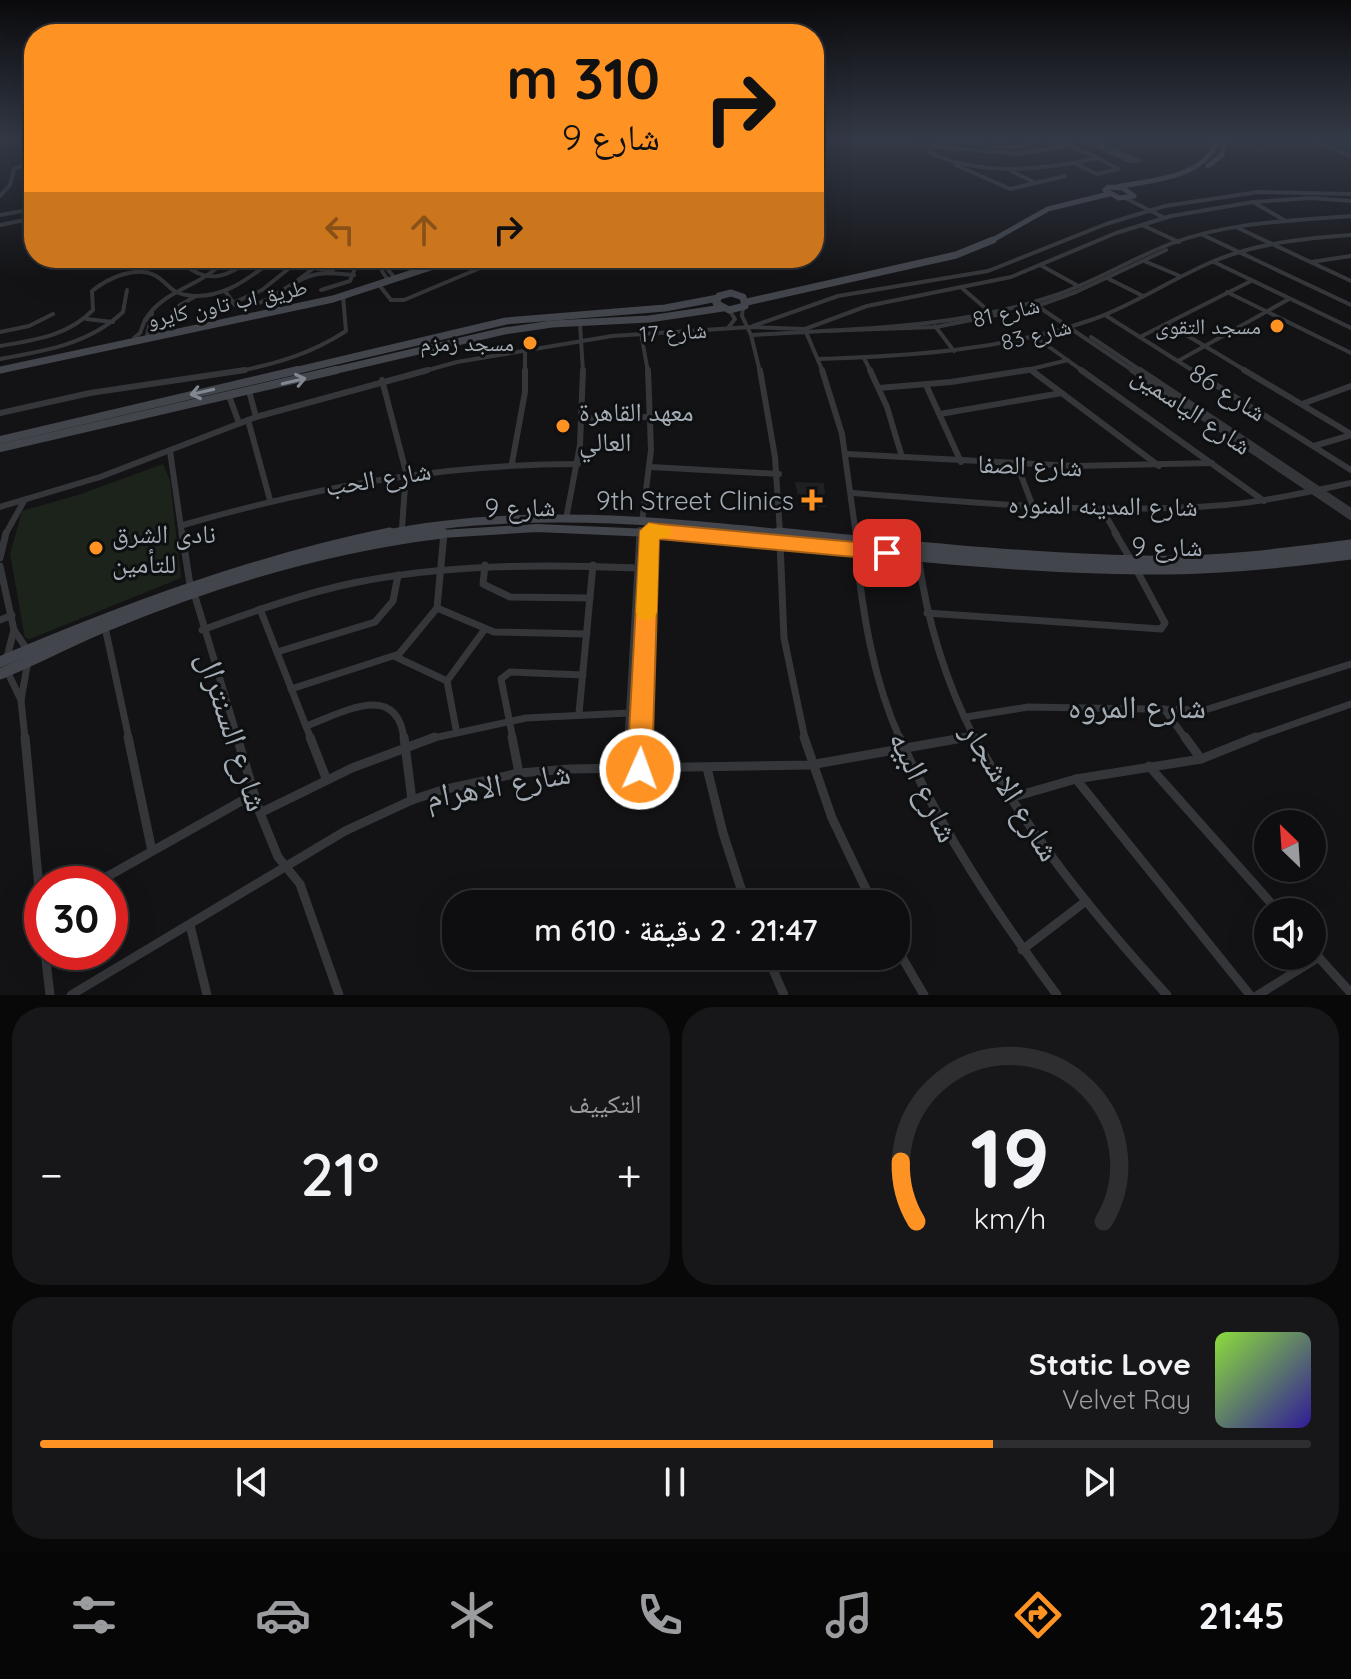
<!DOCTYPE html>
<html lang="ar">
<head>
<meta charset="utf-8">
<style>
  :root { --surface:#0e0e10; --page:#171719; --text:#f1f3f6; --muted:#9b9c9f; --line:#2e2e30; --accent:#fe9323 }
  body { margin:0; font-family:Quicksand,"Noto Naskh Arabic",sans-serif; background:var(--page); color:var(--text); direction:rtl; height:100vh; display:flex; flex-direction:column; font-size:30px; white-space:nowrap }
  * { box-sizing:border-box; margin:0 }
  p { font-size:26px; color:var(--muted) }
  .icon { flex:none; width:44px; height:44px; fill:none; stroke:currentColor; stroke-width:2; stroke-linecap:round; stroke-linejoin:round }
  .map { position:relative; height:995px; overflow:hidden; direction:ltr }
  .panel { display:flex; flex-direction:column; gap:12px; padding:12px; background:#080809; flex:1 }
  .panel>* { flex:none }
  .banner { position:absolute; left:24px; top:24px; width:800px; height:244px; border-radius:32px; box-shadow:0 8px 32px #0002,0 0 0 2px var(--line); direction:rtl; background:#fe9323; color:#111; overflow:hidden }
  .needle { width:52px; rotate:335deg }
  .buttons { position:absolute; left:1254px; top:810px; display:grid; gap:16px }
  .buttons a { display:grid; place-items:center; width:72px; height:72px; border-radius:50%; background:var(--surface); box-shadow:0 8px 32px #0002,0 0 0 2px var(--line); font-size:40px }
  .speed { position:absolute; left:24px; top:866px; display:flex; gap:16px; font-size:40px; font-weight:700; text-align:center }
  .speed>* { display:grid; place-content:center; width:104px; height:104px; border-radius:50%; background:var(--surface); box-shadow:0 8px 32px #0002,0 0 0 2px var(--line); line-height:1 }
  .speed .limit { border:12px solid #d22; background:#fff; color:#111 }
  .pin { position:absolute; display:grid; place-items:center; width:68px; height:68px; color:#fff; margin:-34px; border-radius:16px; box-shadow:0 4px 12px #0006 }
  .me { position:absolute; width:88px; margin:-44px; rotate:2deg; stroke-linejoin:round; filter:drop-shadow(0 0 6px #0008) }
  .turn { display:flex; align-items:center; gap:28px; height:168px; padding:0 32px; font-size:36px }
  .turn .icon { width:104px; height:104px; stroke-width:2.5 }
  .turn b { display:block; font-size:56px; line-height:68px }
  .lanes { display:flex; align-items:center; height:76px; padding:0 32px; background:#0003; justify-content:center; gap:40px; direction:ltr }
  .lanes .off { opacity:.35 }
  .big { font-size:60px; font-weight:600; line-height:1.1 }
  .panel .tile { flex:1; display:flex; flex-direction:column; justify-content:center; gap:12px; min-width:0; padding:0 28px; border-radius:32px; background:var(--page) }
  .panel .dial { align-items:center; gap:0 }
  .dial svg { height:208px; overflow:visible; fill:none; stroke:var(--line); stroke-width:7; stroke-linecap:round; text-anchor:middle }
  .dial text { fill:var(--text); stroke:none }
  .song { display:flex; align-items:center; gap:24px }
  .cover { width:96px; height:96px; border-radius:12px; background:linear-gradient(135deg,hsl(90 70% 55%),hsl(250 70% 35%)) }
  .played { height:8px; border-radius:4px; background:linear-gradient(90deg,var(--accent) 75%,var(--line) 75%) }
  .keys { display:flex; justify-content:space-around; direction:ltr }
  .heat { display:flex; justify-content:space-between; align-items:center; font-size:44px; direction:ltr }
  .panel .tiles { flex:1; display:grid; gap:12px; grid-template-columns:1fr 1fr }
  .tile:last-child { grid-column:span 2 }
  .trip { position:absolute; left:442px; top:890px; width:468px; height:80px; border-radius:32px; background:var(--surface); box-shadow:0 8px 32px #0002,0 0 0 2px var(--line); font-weight:600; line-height:80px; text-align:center; direction:rtl }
  .tab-bar { display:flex; height:128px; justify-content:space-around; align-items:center; background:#060606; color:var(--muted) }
  .tab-bar .icon { width:56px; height:56px }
  .tab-bar .active { color:var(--accent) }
  .tab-bar b { font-size:36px; color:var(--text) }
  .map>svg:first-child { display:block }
</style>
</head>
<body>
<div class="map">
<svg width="1351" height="995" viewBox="0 0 1351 995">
  <rect width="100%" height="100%" fill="#131315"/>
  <path fill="#1f2022" d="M795,482L824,483L826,507L801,506Z"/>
  <path fill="#1b231b" d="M163,464L170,480L181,578L30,639L25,638L10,554L22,511L81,494Z"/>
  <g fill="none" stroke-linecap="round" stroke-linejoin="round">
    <path stroke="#29353a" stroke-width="2" d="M1252,149L1265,152"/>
    <g stroke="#34363a" stroke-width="4">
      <path d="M852,138C878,145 902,139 928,139C967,139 1004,158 1041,139"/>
      <path d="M973,138L1002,141L1022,138"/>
      <path d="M1081,138L1129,161H1139L1086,138"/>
      <path d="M1304,138L1351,156"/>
      <path d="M931,146L1018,154L1070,145"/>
      <path d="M932,147L928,152C982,177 1042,170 1098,158L1066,144L1040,138"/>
      <path d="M1330,148L1351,143"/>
      <path d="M1076,164L1097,174L1118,169L1098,158"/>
      <path d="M956,165L1010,189L1065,176"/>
      <path d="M1011,171L1036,183"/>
      <path d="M0,196L10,185L14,169L34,160"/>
      <path d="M1125,198L1165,218"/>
      <path d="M1253,202L1284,220"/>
      <path d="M0,215L34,209"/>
      <path d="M0,225L34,218"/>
      <path d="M1142,225L1179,242"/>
      <path d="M1238,228L1351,281"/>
      <path d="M1203,235L1351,305"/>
      <path d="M336,258L357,261"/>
      <path d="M384,261L382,271L388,280"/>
      <path d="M391,261L388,270L395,278"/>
      <path d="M411,261L434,258"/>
      <path d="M1144,261L1180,276"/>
      <path d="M1214,262L1351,328"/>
      <path d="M1311,262L1351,256"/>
      <path d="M107,265L185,258"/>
      <path d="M185,265C209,285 230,276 252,258"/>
      <path d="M1042,266L1080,287"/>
      <path d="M1107,278L1143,296"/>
      <path d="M298,280L314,268L333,271"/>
      <path d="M380,286L391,300"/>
      <path d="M963,289L991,313"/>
      <path d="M321,290L350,281L359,258"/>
      <path d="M225,291L235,305C266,310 282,285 310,276C324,271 339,274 354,275"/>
      <path d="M1227,292L1351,353"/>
      <path d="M391,300H404L504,258"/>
      <path d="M233,303L262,290L302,258"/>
      <path d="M1033,303L1135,372"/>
      <path d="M1037,306L1076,292L1166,250"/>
      <path d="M743,307L742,316L751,335C852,329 956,329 1053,296C1093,283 1131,259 1170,244C1227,222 1291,221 1351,216"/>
      <path d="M171,314L175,308L196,296"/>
      <path d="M1105,315L1195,372"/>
      <path d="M86,319L113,322"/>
      <path d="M145,320C164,288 204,287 226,258"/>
      <path d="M580,323L583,372"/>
      <path d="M1168,324L1248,372"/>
      <path d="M753,326L838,296L988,271L1106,224L1165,206L1258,192L1351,194"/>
      <path d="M935,326L954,351"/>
      <path d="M728,328L735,319L729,310"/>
      <path d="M821,331L936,327L1007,313"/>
      <path d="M0,332L29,326L53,314"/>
      <path d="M806,332L823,372"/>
      <path d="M641,333L648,372"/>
      <path d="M751,335L760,372"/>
      <path d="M147,336L152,313"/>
      <path d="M1034,336L1084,372"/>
      <path d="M1091,337L1143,372"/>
      <path d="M1140,337L1251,281"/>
      <path d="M134,338L140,333L145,320L155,319L152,331L159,333"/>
      <path d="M0,346C34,340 68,336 93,310L92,291C108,278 136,265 156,276C168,283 171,293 186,295C222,301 249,278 276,258"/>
      <path d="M525,349V372"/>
      <path d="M864,358L871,372"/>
      <path d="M0,359C45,351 89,344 123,312L127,290"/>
      <path d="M819,359C912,356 1005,350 1094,319C1136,304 1173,278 1214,261C1258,243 1305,238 1351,235"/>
      <path d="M1178,361L1289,299"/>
      <path d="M1031,370L1034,372"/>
      <path d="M235,372C275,364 311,354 346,331L343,296"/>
      <path d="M421,372L457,362L612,336L750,327L805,329L867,306L1011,277L1116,233L1171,216L1253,202L1311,198L1351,201"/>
      <path d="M1019,372L1068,360"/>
    </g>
    <g stroke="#34363a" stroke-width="6">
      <path d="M760,370L775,457L780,533"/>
      <path d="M822,370L842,434L856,535"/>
      <path d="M870,370L887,407L902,457"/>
      <path d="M1031,370L1159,466"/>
      <path d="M1081,370L1264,501"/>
      <path d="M1132,370L1351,517"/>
      <path d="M1140,370L1351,511"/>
      <path d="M1192,370L1351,470"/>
      <path d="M1244,370L1351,434"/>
      <path d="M382,380L406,472L402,528"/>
      <path d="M926,385L961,462"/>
      <path d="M879,388L951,382L1028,370"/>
      <path d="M249,391L256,417"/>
      <path d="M229,396L239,423"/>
      <path d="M1302,404L1351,386"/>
      <path d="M0,413L90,393L245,370"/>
      <path d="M940,414L1062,393"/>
      <path d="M585,418L653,417"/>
      <path d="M248,420L270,500"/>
      <path d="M1314,446L1351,435"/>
      <path d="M170,451L182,535"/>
      <path d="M847,454L1075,466L1212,463"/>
      <path d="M512,463L525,392V370"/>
      <path d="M651,467L779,474"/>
      <path d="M1018,467L1033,507"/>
      <path d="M853,493C977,503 1101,515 1225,505C1267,501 1309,492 1351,483"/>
      <path d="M0,507L100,477L256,417L428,370"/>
      <path d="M1103,511L1117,535"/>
      <path d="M566,519L580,445L583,370"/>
      <path d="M642,522L651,450L648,370"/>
      <path d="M183,525C316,487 439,464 578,464"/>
      <path d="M5,535L24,501"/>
      <path d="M640,535V530"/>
    </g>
    <g stroke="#34363a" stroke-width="7">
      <path d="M182,533L190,585"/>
      <path d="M856,533L857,541"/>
      <path d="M1115,533L1131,560"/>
      <path d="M780,543L784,638L805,739"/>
      <path d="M856,550C863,615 873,679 900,739"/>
      <path d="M918,556C927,621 945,681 975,739"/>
      <path d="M0,558L6,533"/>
      <path d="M485,565L483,584L510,597L590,598"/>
      <path d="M0,566L14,630L28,651"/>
      <path d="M194,593L238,739"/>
      <path d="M437,608L494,632L587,634"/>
      <path d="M260,609L311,739"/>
      <path d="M927,613L1161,629L1165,623L1136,569"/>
      <path d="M0,620L12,615"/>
      <path d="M105,627L129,739"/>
      <path d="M202,630C252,612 301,594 353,583C447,564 543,564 638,568"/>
      <path d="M277,652L375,622L393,601L398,575"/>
      <path d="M7,657L14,630"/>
      <path d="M396,657L447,681L456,729"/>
      <path d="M7,671L21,700"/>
      <path d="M447,681L485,629"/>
      <path d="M291,689L399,654L437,608L444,533"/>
      <path d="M1164,709L1186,739"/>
      <path d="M579,713L593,565"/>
      <path d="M966,717L1028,707L1205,710L1351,664"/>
      <path d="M306,726C342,713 397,680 404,739"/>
      <path d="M25,739L21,700L28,661"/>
      <path d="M429,739L526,718L629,713"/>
      <path d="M513,739L501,679L510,672L583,675"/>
      <path d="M628,739L640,533"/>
      <path d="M641,739L649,533"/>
      <path d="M956,739L974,736"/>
      <path d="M1251,739L1351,704"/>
    </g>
    <g stroke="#34363a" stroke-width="9">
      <path d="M25,737L42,920"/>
      <path d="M128,737L152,851"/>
      <path d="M237,737L260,813L278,857L300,884L339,995"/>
      <path d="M310,737L326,778"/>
      <path d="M404,737L412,800"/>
      <path d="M512,737L519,773"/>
      <path d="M804,737L832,818L873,904"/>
      <path d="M899,737C941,830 996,913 1057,995"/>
      <path d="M974,737C1027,832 1094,915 1167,995"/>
      <path d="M1185,737L1201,759"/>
      <path d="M1149,766L1279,912"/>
      <path d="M626,768L628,737"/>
      <path d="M707,768L723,833L746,904"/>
      <path d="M640,769L641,737"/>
      <path d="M1076,779L1250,995"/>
      <path d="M1010,798L1076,779L1201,759L1256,737"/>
      <path d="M260,813L352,768L435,737"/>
      <path d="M94,884L254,794"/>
      <path d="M190,925L207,995"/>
      <path d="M896,947L924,995"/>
      <path d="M1022,950L1086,901"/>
      <path d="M1312,950L1351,993"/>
      <path d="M45,952L50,995"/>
      <path d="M767,956L784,995"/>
      <path d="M71,995L345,831L412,800L442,790L519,773L570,769L810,765L968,737"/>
      <path d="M1258,995L1319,957"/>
    </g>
    <g stroke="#42454b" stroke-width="5">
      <path d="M1208,166L1222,155L1225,138"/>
      <path d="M1108,187L1123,188L1134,196L1119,198L1105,190Z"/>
      <path d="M1117,187C1151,180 1208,178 1218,138"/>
      <path d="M989,242L1048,209L1109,194"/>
    </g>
    <g stroke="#42454b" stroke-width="7">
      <path d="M731,293L743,297L745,306L729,310L716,303L719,296Z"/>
      <path d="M747,302L956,255L993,240"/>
      <path d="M0,370L333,299L458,258"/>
      <path d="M290,372L506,321L665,308L718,298"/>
      <path d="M328,372L504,331L552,324L649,319L723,308"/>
    </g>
    <g stroke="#42454b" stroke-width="8">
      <path d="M0,440L298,370"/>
      <path d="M0,448L336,370"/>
      <path d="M380,535C517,506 661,521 798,535"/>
      <path d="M425,535L537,528L695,535"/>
    </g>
    <g stroke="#42454b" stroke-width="11">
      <path d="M670,533C828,545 986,568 1144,569C1214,570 1282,563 1351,554"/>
      <path d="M778,533C900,545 1021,559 1144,561C1214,563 1282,554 1351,545"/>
      <path d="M0,662C127,608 254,561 390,533"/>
      <path d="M0,674C36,659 70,641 106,626C214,581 325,547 442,533"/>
    </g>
  </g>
  <defs><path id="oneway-shaft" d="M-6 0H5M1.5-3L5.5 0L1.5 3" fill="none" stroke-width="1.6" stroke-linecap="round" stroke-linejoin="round" transform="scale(2)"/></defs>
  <g stroke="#828891">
    <use href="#oneway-shaft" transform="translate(294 381) rotate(-13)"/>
    <use href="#oneway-shaft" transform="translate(202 392) rotate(167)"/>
  </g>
  <linearGradient id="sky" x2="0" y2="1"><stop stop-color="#0a0a0c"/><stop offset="0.5" stop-color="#333946"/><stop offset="1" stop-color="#333946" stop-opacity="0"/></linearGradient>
  <rect width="1351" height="278" fill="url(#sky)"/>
  <path fill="#fe9323" stroke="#a56017" stroke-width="2" d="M649,523L887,545L894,547L897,553L894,558L887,560L659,539L652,769L649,777L640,781L631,777L627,769L640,531Z"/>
  <path fill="#f59e0b" d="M649,523L670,527L672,532L670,537L659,539L657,612L654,618L646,621L639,618L636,612L640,531Z"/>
  <g fill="#fe9323" stroke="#0e0f10" stroke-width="3">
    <circle cx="1277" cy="326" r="8"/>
    <circle cx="530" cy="343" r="8"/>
    <circle cx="563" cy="426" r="8"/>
    <path d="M808 488h8v8h8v8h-8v8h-8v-8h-8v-8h8z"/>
    <circle cx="96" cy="548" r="8"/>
  </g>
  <g text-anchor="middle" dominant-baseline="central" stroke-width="6" stroke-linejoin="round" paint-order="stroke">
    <g font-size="22" fill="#a4acb6" stroke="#0e0f10">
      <text transform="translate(227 303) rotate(-12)">طريق اب تاون كايرو</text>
      <text transform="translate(1006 312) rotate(-13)">شارع 81</text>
      <text transform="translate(673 332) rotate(-4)">شارع 17</text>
      <text transform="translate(1036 334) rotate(-14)">شارع 83</text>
    </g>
    <g font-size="22" fill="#a4acb6" stroke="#0e0f10" text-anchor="end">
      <text x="1261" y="326">مسجد التقوى</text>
      <text x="514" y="343">مسجد زمزم</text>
    </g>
    <g font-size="26" fill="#a4acb6" stroke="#0e0f10">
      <text transform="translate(1228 392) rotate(32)">شارع 86</text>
      <text transform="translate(1192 410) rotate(34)">شارع الياسمين</text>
      <text transform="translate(1030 465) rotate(2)">شارع الصفا</text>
      <text transform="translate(378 478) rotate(-9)">شارع الحب</text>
      <text transform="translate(1103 505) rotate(1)">شارع المدينه المنوره</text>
      <text transform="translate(520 507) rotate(-1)">شارع 9</text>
      <text x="1167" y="546">شارع 9</text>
    </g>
    <g font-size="26" fill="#a4acb6" stroke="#0e0f10" text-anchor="start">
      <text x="579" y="411">معهد القاهرة<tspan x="579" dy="30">العالي</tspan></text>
      <text x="794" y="500" text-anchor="end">9th Street Clinics</text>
      <text x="112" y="533">نادى الشرق<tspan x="112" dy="30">للتأمين</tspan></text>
    </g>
    <g font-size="32" fill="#a4acb6" stroke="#0e0f10">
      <text x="1137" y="706">شارع المروه</text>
      <text transform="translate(234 731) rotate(72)">شارع السنترال</text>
      <text transform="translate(498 784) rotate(-10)">شارع الاهرام</text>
      <text transform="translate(925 786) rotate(64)">شارع البيه</text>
      <text transform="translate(1012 791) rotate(58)">شارع الاشجار</text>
    </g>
  </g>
</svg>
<div class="buttons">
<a><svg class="needle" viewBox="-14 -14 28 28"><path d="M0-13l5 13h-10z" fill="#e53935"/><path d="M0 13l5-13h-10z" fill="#9b9c9f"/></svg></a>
<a><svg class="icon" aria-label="sound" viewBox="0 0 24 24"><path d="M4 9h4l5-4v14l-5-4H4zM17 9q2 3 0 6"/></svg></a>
</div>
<div class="speed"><div class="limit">30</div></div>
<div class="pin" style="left:887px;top:553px;background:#d93025"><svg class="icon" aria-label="arrive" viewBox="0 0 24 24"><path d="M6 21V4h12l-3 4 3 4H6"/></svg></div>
<svg class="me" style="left:640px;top:769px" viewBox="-20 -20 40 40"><circle r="17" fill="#fe9323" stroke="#fff" stroke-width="3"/><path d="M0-11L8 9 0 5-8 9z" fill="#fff"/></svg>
<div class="trip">21:47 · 2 دقيقة · 610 m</div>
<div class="banner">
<div class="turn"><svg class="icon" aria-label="right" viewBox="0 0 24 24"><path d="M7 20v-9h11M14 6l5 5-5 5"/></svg><div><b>310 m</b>شارع 9</div></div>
<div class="lanes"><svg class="icon off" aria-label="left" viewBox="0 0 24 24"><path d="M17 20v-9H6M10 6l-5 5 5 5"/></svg><svg class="icon off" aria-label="ahead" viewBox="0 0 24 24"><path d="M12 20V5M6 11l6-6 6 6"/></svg><svg class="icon" aria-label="right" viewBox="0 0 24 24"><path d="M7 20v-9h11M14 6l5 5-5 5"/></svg></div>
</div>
</div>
<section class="panel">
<div class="tiles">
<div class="tile dial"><svg viewBox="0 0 100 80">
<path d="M14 69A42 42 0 1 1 86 69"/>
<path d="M14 69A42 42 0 0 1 8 46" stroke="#fe9323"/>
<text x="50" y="56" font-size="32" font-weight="700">19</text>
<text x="50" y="72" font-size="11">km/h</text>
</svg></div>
<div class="tile"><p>التكييف</p>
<div class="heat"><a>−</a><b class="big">21°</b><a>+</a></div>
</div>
<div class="tile">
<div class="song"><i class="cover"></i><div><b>Static Love</b><p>Velvet Ray</p></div></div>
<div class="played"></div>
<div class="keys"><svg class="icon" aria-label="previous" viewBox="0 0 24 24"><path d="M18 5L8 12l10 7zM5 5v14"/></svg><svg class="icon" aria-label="pause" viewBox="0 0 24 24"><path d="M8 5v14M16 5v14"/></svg><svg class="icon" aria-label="next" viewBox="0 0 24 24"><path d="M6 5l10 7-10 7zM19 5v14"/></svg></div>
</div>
</div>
</section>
<nav class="tab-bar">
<b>21:45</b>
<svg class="icon active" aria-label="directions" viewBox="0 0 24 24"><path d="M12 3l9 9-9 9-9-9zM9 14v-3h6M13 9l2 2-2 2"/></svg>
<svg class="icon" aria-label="music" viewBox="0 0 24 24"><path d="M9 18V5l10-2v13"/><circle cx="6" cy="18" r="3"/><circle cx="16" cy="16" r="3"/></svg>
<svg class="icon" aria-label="phone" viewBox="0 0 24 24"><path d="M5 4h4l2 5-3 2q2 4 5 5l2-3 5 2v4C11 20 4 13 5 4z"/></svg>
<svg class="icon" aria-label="climate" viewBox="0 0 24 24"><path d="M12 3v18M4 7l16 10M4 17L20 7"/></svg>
<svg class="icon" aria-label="car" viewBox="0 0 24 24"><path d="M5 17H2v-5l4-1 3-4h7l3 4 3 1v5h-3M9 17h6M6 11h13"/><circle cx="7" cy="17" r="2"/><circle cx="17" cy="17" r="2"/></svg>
<svg class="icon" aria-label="filters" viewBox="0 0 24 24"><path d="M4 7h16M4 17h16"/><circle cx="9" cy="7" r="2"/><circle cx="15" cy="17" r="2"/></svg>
</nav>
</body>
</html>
